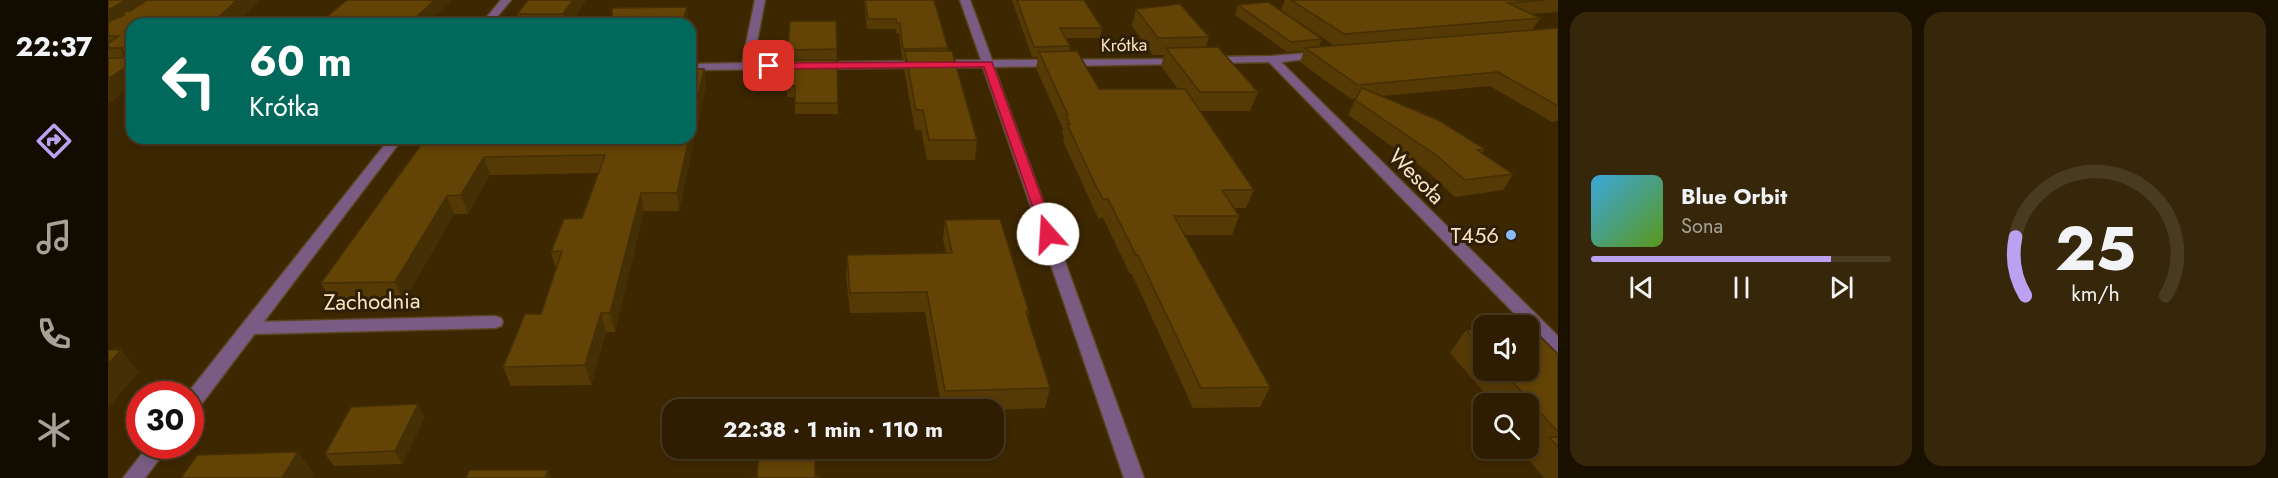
<!DOCTYPE html>
<html lang="en">
<head>
<meta charset="utf-8">
<style>
  :root { --surface:#2e1d00; --page:#36260a; --text:#f1f3f6; --muted:#a7a299; --line:#493b22; --accent:#bca0f2 }
  body { margin:0; font-family:Jost,sans-serif; background:var(--page); color:var(--text); height:100vh; display:flex; flex-direction:column; font-size:22px; white-space:nowrap }
  * { box-sizing:border-box; margin:0 }
  p { font-size:20px; color:var(--muted) }
  .icon { flex:none; width:33px; height:33px; fill:none; stroke:currentColor; stroke-width:2; stroke-linecap:round; stroke-linejoin:round }
  .map { position:relative; flex:1; overflow:hidden }
  .sheet { display:flex; flex-direction:column; gap:12px; padding:12px; background:#191000; width:720px }
  .sheet>* { flex:none }
  .guide { position:absolute; left:18px; top:18px; width:570px; height:126px; border-radius:18px; box-shadow:0 3px 9px #0003,0 0 0 2px var(--line); background:#00695c; color:#fff; overflow:hidden }
  .tools { position:absolute; left:1365px; top:315px; display:grid; gap:12px }
  .tools a { display:grid; place-items:center; width:66px; height:66px; border-radius:12px; background:var(--surface); box-shadow:0 3px 9px #0003,0 0 0 2px var(--line); font-size:30px }
  .speed { position:absolute; left:18px; top:381px; display:flex; gap:12px; font-size:30px; font-weight:700; text-align:center }
  .speed>* { display:grid; place-content:center; width:78px; height:78px; border-radius:50%; background:var(--surface); box-shadow:0 3px 9px #0003,0 0 0 2px var(--line); line-height:1 }
  .speed .limit { border:9px solid #d22; background:#fff; color:#111 }
  .pin { position:absolute; display:grid; place-items:center; width:51px; height:51px; color:#fff; margin:-26px; border-radius:12px; box-shadow:0 3px 9px #0006 }
  .me { position:absolute; width:66px; margin:-33px; rotate:341deg; stroke-linejoin:round; filter:drop-shadow(0 0 4px #0008) }
  .turn { display:flex; align-items:center; gap:21px; height:126px; padding:0 24px; font-size:27px }
  .turn .icon { width:78px; height:78px; stroke-width:2.5 }
  .turn b { display:block; font-size:42px; line-height:51px }
  .sheet .tile { flex:1; display:flex; flex-direction:column; justify-content:center; gap:9px; min-width:0; padding:0 21px; border-radius:18px; background:var(--page) }
  .sheet .dial { align-items:center; gap:0 }
  .dial svg { height:156px; overflow:visible; fill:none; stroke:var(--line); stroke-width:7; stroke-linecap:round; text-anchor:middle }
  .dial text { fill:var(--text); stroke:none }
  .song { display:flex; align-items:center; gap:18px }
  .cover { width:72px; height:72px; border-radius:9px; background:linear-gradient(135deg,hsl(200 70% 55%),hsl(90 70% 35%)) }
  .played { height:6px; border-radius:3px; background:linear-gradient(90deg,var(--accent) 80%,var(--line) 80%) }
  .keys { display:flex; justify-content:space-around; direction:ltr }
  .sheet .tiles { flex:1; display:grid; gap:12px; grid-template-columns:repeat(2,1fr) }
  .trip { position:absolute; left:554px; top:399px; width:342px; height:60px; border-radius:18px; background:var(--surface); box-shadow:0 3px 9px #0003,0 0 0 2px var(--line); font-weight:700; line-height:60px; text-align:center }
  main { display:flex; flex:1; min-height:0 }
  .tabs { display:flex; flex-direction:column; width:108px; justify-content:space-around; align-items:center; background:#120c00; color:var(--muted) }
  .tabs .icon { width:42px; height:42px }
  .tabs .current { color:var(--accent) }
  .tabs b { font-size:27px; color:var(--text) }
  .map>svg:first-child { display:block }
</style>
</head>
<body>
<main>
<nav class="tabs">
<b>22:37</b>
<svg class="icon current" aria-label="directions" viewBox="0 0 24 24"><path d="M12 3l9 9-9 9-9-9zM9 14v-3h6M13 9l2 2-2 2"/></svg>
<svg class="icon" aria-label="music" viewBox="0 0 24 24"><path d="M9 18V5l10-2v13"/><circle cx="6" cy="18" r="3"/><circle cx="16" cy="16" r="3"/></svg>
<svg class="icon" aria-label="phone" viewBox="0 0 24 24"><path d="M5 4h4l2 5-3 2q2 4 5 5l2-3 5 2v4C11 20 4 13 5 4z"/></svg>
<svg class="icon" aria-label="climate" viewBox="0 0 24 24"><path d="M12 3v18M4 7l16 10M4 17L20 7"/></svg>
</nav>
<div class="map">
<svg width="1450" height="478" viewBox="0 0 1450 478">
  <rect width="100%" height="100%" fill="#3d2700"/>
  <g fill="none" stroke-linecap="round" stroke-linejoin="round">
    <g stroke="#5b451f" stroke-width="3">
      <path id="service" d="M387,316L393,318L395,322L393,326L387,328L142,334L136,332L133,328L136,324L142,322Z"/>
    </g>
    <g stroke="#5b451f" stroke-width="3">
      <g id="minor">
        <path d="M393,0H403L383,24H373Z"/>
        <path d="M647,0H657L645,63L873,60L852,0H862L884,60L1078,59V63L1074,64L886,67L1036,478H1016L875,67L582,70V64L634,63Z"/>
        <path d="M1212,52L1216,53V57L1173,62L1450,336V353L1444,352L1161,62L1101,63L1096,60L1101,57L1164,56Z"/>
        <path d="M282,138H295L89,410L82,412V394H79Z"/>
        <path d="M40,446H61L37,478H15Z"/>
      </g>
    </g>
    <use href="#service" fill="#795b84" fill-rule="evenodd"/>
    <use href="#minor" fill="#795b84" fill-rule="evenodd"/>
  </g>
  <g fill="#553a05">
    <path d="M0,0H151L127,24H24V86L0,104Z"/>
    <path d="M239,0H343L318,24H219L216,19Z"/>
    <path d="M478,0L463,24H412L409,14Z"/>
    <path d="M756,0H826L840,48V51L869,140L867,160H819L813,130H807L796,69L797,59H794L791,33H788V29H759Z"/>
    <path d="M904,0H976L994,28L992,38H957L962,46L961,51L991,89H1070L1053,66L1056,55H1045L1024,26L1028,9L1101,37L1098,47L1150,92L1142,111H1092L1146,190L1138,208H1126L1131,216L1124,235H1076L1162,387L1152,407L1085,408L1024,274H1022L995,218H990L955,141L956,137L954,132L955,129L928,68L930,57H924Z"/>
    <path d="M1177,0H1450V12L1423,14L1432,18L1424,30L1450,28V121L1444,122L1382,86L1274,96L1377,149L1374,154L1405,174L1395,190L1347,197L1319,171L1240,115L1248,98L1243,99L1192,62L1196,51L1179,52L1127,15L1130,5L1214,39L1211,47L1227,46L1173,10Z"/>
    <path d="M728,21L729,60H681L680,50Z"/>
    <path d="M729,60L730,114H687V97H679V86Z"/>
    <path d="M598,85L571,211H536L507,332H498L483,385L403,386L395,367L433,314L448,269L443,252L474,218L491,173L382,175L360,214H346L296,301L224,303L213,283L317,140L316,138H582Z"/>
    <path d="M837,220L921,312L920,318L942,388L937,408L885,410H834L817,312L742,313L738,275L739,255L838,253L835,239Z"/>
    <path d="M1358,330L1376,349V370H1420L1450,354V478H1436L1420,459L1427,452L1420,444V404H1386L1342,353Z"/>
    <path d="M317,417L294,464L226,466L217,454Z"/>
  </g>
  <g fill="#452f04">
    <path d="M18,0H51L0,31V10Z"/>
    <path d="M129,0H151L127,24H94Z"/>
    <path d="M327,0H343L318,24H309L307,18Z"/>
    <path d="M465,0H478L463,24H458L455,14Z"/>
    <path d="M579,7L581,24H574Z"/>
    <path d="M24,63V86L0,104V79Z"/>
    <path d="M596,69L598,85L571,211L569,193L581,138H582V133Z"/>
    <path d="M376,157L382,175L360,214L353,195Z"/>
    <path d="M533,193L536,211L507,332L502,313Z"/>
    <path d="M339,196L346,214L296,301L287,282Z"/>
    <path d="M493,313L498,332L483,385L477,365Z"/>
    <path d="M13,350L31,372L0,408V364Z"/>
    <path d="M310,404L317,417L294,464L287,451Z"/>
    <path d="M190,452L206,474L204,478H174Z"/>
    <path d="M440,470L443,478H437Z"/>
  </g>
  <g fill="#634306" stroke="#452f04" stroke-width="1.5">
    <path d="M0,0H18L0,10Z"/>
    <path d="M39,0H129L112,16L94,24H24V63L0,79V58H14L16,56L14,48H0V43L11,36H0V22L16,15L17,11H22Z"/>
    <path d="M239,0H327L307,18L216,19Z"/>
    <path d="M420,0H465L455,14H409Z"/>
    <path d="M757,0H826L840,48L795,49L792,23H789L788,19H760Z"/>
    <path d="M909,0H976L994,28H952L962,46L926,47Z"/>
    <path d="M1183,0H1438L1400,3L1432,18L1236,34Z"/>
    <path d="M1160,2L1214,39L1183,42L1130,5Z"/>
    <path d="M1072,4L1101,37L1050,38L1028,9Z"/>
    <path d="M579,7L574,24H504V8Z"/>
    <path d="M682,21H728L729,49L680,50Z"/>
    <path d="M1450,28V106L1390,72L1250,85L1197,48Z"/>
    <path d="M1110,47L1150,92H1092L1058,48Z"/>
    <path d="M797,51H844L869,140H821L815,110H808Z"/>
    <path d="M969,51L991,89H1077L1146,190H1114L1131,216H1066L1162,387L1093,388L1030,255H1028L1000,199H995L987,184L959,124H962L958,115H960L931,52Z"/>
    <path d="M680,60H729L730,103H687V86H679Z"/>
    <path d="M582,69H596L582,133Z"/>
    <path d="M1254,88L1330,120L1377,149L1369,150L1405,174L1357,180L1328,155L1247,100Z"/>
    <path d="M318,138H581L569,193H533L502,313H493L477,365L395,367L417,314H433L454,251L443,252L456,219L474,218L497,155L376,157L353,195L339,196L287,282L213,283Z"/>
    <path d="M892,219L921,312H918L942,388L837,391L819,292L742,293L739,255L844,253L837,220Z"/>
    <path d="M1358,330H1376V349Z"/>
    <path d="M1420,330H1426L1450,354V432L1394,370H1420Z"/>
    <path d="M0,350H13L0,364Z"/>
    <path d="M310,404L287,451L217,454L243,407Z"/>
    <path d="M1441,437H1450V447Z"/>
    <path d="M651,448H707V476H712V478H643L649,477Z"/>
    <path d="M190,452L174,478H73L89,455Z"/>
    <path d="M361,470H440L437,478H358Z"/>
  </g>
  <path fill="#e11d48" stroke="#92132f" stroke-width="1.5" d="M884,62L947,234L945,237H936L934,234L876,67L661,69L656,66L661,63Z"/>
  <circle fill="#89bafc" stroke="#2e1f09" stroke-width="2" cx="1403" cy="235" r="6"/>
  <g text-anchor="middle" dominant-baseline="central" stroke-width="6" stroke-linejoin="round" paint-order="stroke">
    <g font-size="18" fill="#fbe3c1" stroke="#2e1f09">
      <text transform="translate(1016 45) rotate(-1)">Krótka</text>
    </g>
    <g font-size="22" fill="#fbe3c1" stroke="#2e1f09">
      <text transform="translate(1309 176) rotate(45)">Wesoła</text>
      <text transform="translate(264 301) rotate(-1)">Zachodnia</text>
    </g>
    <g font-size="22" fill="#fbe3c1" stroke="#2e1f09" text-anchor="end">
      <text x="1391" y="235">T456</text>
    </g>
  </g>
</svg>
<div class="tools">
<a><svg class="icon" aria-label="sound" viewBox="0 0 24 24"><path d="M4 9h4l5-4v14l-5-4H4zM17 9q2 3 0 6"/></svg></a>
<a><svg class="icon" aria-label="search" viewBox="0 0 24 24"><circle cx="10" cy="10" r="6"/><path d="M15 15l6 6"/></svg></a>
</div>
<div class="speed"><div class="limit">30</div></div>
<div class="pin" style="left:661px;top:66px;background:#d93025"><svg class="icon" aria-label="arrive" viewBox="0 0 24 24"><path d="M6 21V4h12l-3 4 3 4H6"/></svg></div>
<svg class="me" style="left:940px;top:234px" viewBox="-20 -20 40 40"><circle r="19" fill="#fff"/><path d="M0-13L10 11 0 6-10 11z" fill="#e11d48"/></svg>
<div class="trip">22:38 · 1 min · 110 m</div>
<div class="guide">
<div class="turn"><svg class="icon" aria-label="left" viewBox="0 0 24 24"><path d="M17 20v-9H6M10 6l-5 5 5 5"/></svg><div><b>60 m</b>Krótka</div></div>
</div>
</div>
<section class="sheet">
<div class="tiles">
<div class="tile">
<div class="song"><i class="cover"></i><div><b>Blue Orbit</b><p>Sona</p></div></div>
<div class="played"></div>
<div class="keys"><svg class="icon" aria-label="previous" viewBox="0 0 24 24"><path d="M18 5L8 12l10 7zM5 5v14"/></svg><svg class="icon" aria-label="pause" viewBox="0 0 24 24"><path d="M8 5v14M16 5v14"/></svg><svg class="icon" aria-label="next" viewBox="0 0 24 24"><path d="M6 5l10 7-10 7zM19 5v14"/></svg></div>
</div>
<div class="tile dial"><svg viewBox="0 0 100 80">
<path d="M14 69A42 42 0 1 1 86 69"/>
<path d="M14 69A42 42 0 0 1 9 39" stroke="#bca0f2"/>
<text x="50" y="56" font-size="32" font-weight="700">25</text>
<text x="50" y="72" font-size="11">km/h</text>
</svg></div>
</div>
</section>
</main>
</body>
</html>
